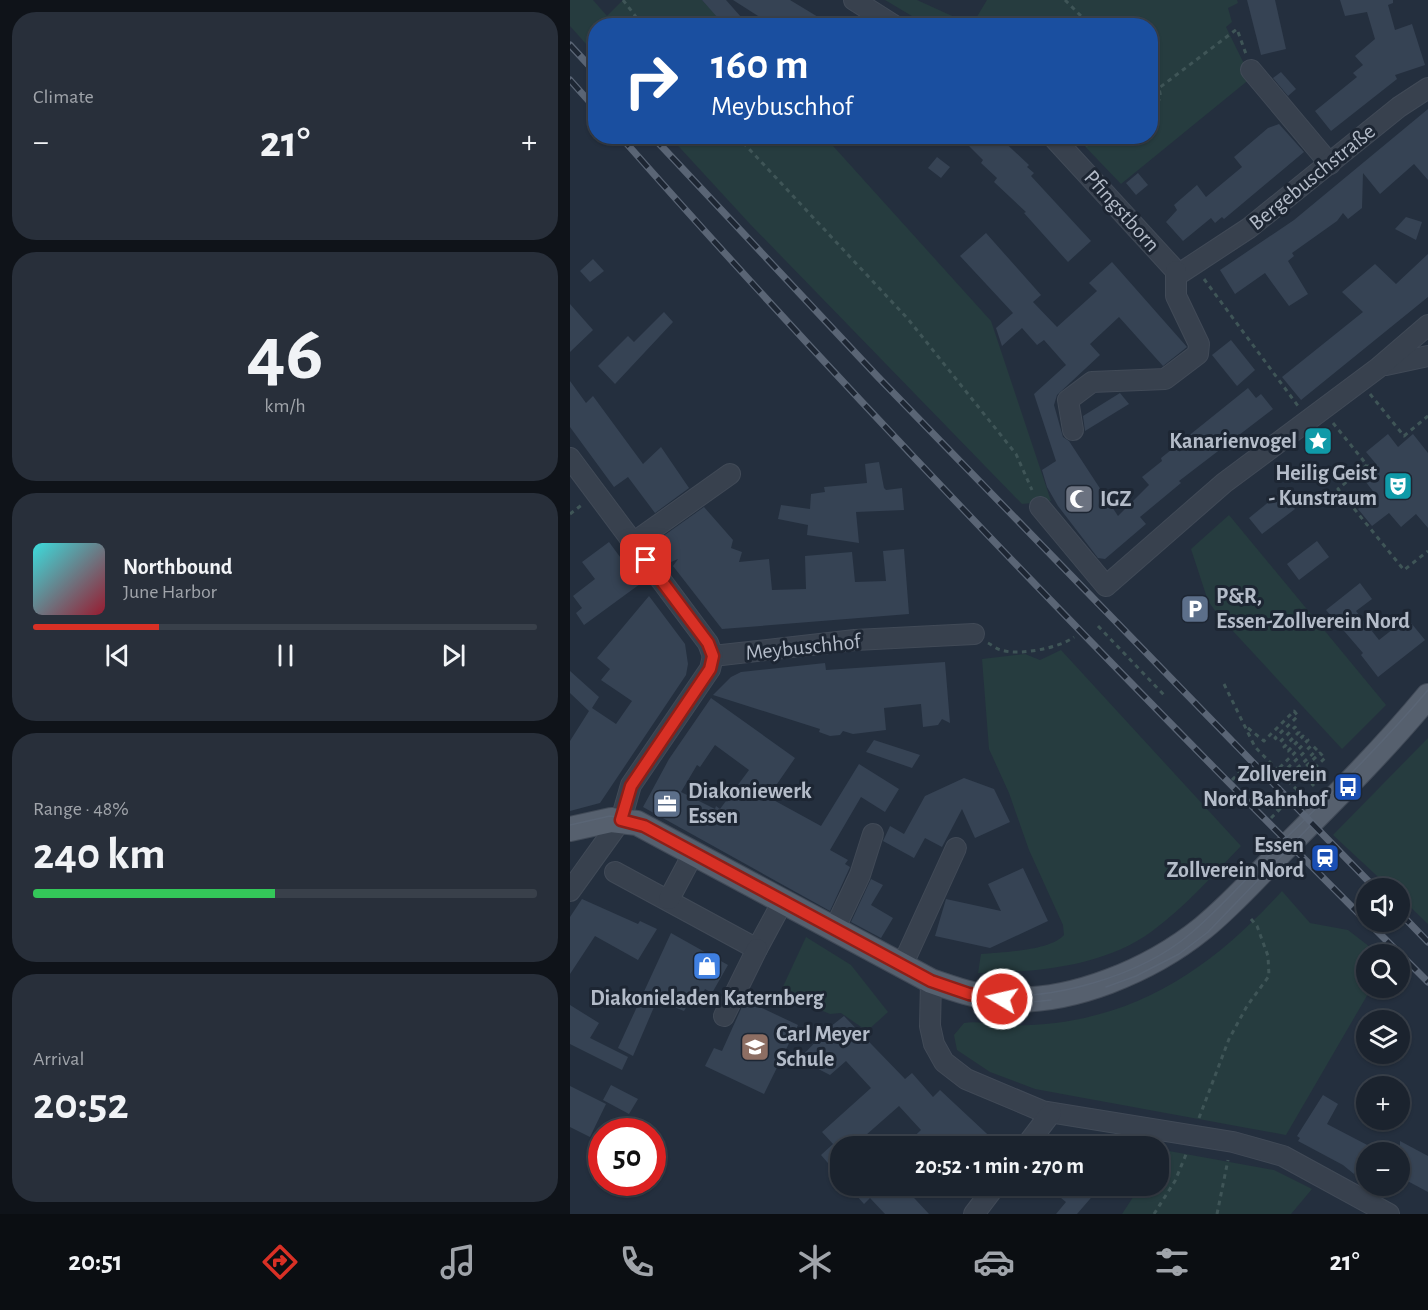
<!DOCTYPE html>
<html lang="en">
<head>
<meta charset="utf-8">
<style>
  :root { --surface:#1b232e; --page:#282f3a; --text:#f1f3f6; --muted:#a0a4aa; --line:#39404a; --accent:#d93025 }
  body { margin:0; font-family:"Alegreya Sans",sans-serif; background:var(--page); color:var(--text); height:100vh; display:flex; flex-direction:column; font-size:22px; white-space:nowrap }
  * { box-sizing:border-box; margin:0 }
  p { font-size:20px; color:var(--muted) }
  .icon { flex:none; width:33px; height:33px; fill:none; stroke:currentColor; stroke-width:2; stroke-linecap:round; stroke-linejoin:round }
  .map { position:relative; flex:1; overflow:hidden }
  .panel { display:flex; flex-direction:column; gap:12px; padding:12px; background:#0f1319; width:570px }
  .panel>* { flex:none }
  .guide { position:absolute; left:18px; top:18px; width:570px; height:126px; border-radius:24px; box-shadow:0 2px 4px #0004,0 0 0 2px var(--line); background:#1a4fa0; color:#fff; overflow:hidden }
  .fabs { position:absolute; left:786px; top:878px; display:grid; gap:12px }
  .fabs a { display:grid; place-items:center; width:54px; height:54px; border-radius:50%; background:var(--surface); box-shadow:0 2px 4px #0004,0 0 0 2px var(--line); font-size:30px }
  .speed { position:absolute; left:18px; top:1118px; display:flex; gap:12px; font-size:30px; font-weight:700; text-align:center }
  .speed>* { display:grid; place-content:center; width:78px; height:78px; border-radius:50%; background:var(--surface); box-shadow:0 2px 4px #0004,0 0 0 2px var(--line); line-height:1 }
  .speed .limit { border:9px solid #d22; background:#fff; color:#111 }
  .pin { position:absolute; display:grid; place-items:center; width:51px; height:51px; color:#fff; margin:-26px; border-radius:12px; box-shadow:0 3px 9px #0006 }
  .me { position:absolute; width:66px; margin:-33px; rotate:279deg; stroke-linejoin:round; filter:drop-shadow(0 0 4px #0008) }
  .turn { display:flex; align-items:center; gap:21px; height:126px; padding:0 24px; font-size:27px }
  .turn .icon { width:78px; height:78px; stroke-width:2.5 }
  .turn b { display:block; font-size:42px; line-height:51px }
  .big { font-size:45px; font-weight:600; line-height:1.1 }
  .panel .card { flex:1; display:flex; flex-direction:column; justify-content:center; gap:9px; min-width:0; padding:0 21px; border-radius:24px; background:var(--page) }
  .panel .dial { align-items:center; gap:0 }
  .dial b { font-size:78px; line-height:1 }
  .song { display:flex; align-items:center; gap:18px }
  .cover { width:72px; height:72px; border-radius:9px; background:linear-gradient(135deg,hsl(180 70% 55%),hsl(350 70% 35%)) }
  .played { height:6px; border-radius:3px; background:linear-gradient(90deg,var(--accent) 25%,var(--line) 25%) }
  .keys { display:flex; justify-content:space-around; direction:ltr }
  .heat { display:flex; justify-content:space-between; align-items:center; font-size:33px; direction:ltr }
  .charge { height:9px; border-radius:4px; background:linear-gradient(90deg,#34c759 48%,var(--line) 0) }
  .trip { position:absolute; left:260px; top:1136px; width:339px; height:60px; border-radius:24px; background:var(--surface); box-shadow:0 2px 4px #0004,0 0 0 2px var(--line); font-weight:600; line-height:60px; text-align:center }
  .tab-bar { display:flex; height:96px; justify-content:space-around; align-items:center; background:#0b0e12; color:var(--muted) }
  .tab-bar .icon { width:42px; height:42px }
  .tab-bar .active { color:var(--accent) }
  .tab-bar b { font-size:27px; color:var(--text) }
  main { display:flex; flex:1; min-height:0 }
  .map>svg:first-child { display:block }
</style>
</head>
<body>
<main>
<section class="panel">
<div class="card"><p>Climate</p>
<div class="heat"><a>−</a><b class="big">21°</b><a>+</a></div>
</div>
<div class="card dial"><b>46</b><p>km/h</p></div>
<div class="card">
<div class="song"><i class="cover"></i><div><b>Northbound</b><p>June Harbor</p></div></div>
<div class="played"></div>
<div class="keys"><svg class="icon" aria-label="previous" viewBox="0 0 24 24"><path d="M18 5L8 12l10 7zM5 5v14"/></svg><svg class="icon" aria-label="pause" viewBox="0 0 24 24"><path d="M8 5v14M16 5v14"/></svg><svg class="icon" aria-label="next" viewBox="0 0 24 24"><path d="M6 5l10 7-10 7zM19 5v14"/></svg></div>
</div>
<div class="card"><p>Range · 48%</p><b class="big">240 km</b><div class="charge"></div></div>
<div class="card"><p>Arrival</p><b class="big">20:52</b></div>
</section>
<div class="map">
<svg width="858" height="1214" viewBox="0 0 858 1214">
  <rect width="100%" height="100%" fill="#242f3e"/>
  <g fill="#263c3f">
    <path d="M0,0H23L37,16L53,0H132L155,25L26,26L25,54L0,26Z"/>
    <path d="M315,0H347L402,25L417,0H667L668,3L658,8L662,22L656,27L681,78L551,184L506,137L580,136V26L357,25Z"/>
    <path d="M100,137H255L421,321L481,501L452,504L180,224Z"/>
    <path d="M659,515L816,705L772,749L649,616L638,601L621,549Z"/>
    <path d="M491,650L671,846C643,875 614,908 581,932C532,967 467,972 408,973L411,954C432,952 480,951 494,935L493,925L459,850L439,793L419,749L412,659L455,654L470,660Z"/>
    <path d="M858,738V924L830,897V888H820L763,835Z"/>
    <path d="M712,891L740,923L778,930L809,954H796V987H802L716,1135L465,1089L420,1072L387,1050L384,1035L394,1023C406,1021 418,1024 430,1025C448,1026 467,1025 485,1023C581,1011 649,960 712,891Z"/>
    <path d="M236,937L281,965L318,1012L297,1031L271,1013L260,1014L210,993Z"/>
    <path d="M588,1149L704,1170L742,1189L721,1214H552L571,1185H588Z"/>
  </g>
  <g fill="#364354" fill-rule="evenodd">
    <path d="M132,0H156L171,17L162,26H155Z"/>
    <path d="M163,0H220L263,26H204Z"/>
    <path d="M677,0H705L716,49L691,55Z"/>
    <path d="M770,0H823V3L818,5L825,30L842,24L855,65L825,75L827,79L761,131L745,111L787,77L783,73L793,65L785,56L805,39L797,12L775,16Z"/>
    <path d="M711,72L726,89L718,96L703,78Z"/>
    <path d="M858,109V180L844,164L810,194L793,173L792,208L778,219L773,213L767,221L722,253L724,256L718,261L738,294L719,306L695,273L665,294L650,270L724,220Z"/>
    <path d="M709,124L734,152L654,219L652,217L645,223L641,218L613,241L596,222L607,210L604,205L627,185L636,197L672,167L664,157L698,128Z"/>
    <path d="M389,136H428L459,165L457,167L464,173L461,176L521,241L498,262L454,213L456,212L424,182L427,178L411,163L413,160Z"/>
    <path d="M367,157L380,167L371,178L358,168Z"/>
    <path d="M568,173L578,185L566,195L556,183Z"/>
    <path d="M836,217L852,222L846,240L825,229Z"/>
    <path d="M416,233L471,295L463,302L487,327L527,291L519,283L542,262L617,347L593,366L549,317L520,344L530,355L487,395L484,405L493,437L499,441L548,516L579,485L572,477L592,461L591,458L678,388L686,398L691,394L703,409L609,481L611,483L570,517L576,524L535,559L528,558L488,506L477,487L472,470L486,461L464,394L496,365L474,340L467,345L452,328L432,346L426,328L443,313L390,256Z"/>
    <path d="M858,254V297L731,400L712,377L793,312L772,292L805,264L826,284Z"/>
    <path d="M23,259L34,271L20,282L10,271Z"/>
    <path d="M0,304L23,330L0,352Z"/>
    <path d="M94,312L103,322L45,384L28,366L58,336L64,342Z"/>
    <path d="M661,340L685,370L667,386L642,355Z"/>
    <path d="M0,381L16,403L23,396L73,464L91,447L119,488L85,513L58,477L44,487L0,427Z"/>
    <path d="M550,393L559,404L515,431L513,416Z"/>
    <path d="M818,434L828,447L843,434L858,453V528L846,514L831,527L819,513L802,526L788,509L806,495L792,477L807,465L796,452Z"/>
    <path d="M309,462L314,488L316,490L332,488L334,510L286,512L289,543L237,535L238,525L208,519L211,505L240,509L241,494L255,492L254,487L297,483L295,464Z"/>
    <path d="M711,492L725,509L692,534L679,518Z"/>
    <path d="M134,507L163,540L161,548L172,552L169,562L199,559L202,590L236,589L235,556L282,552L285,582L316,581L313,551L334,549L339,614L152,629L103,566L108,559L101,562L85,542Z"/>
    <path d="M747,541L759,557L729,580L717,564Z"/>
    <path d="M39,542L70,584L14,625L6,613L12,608L3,596L25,579L12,562Z"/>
    <path d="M790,583L802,599L786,611L809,640L837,618L855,640L808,677L791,655L793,653L756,610Z"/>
    <path d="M79,596L115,644L118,664L116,675L30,803L0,811V741L19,711L0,693V671L29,697L22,708L46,724L62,701L31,680L40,669L27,658Z"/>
    <path d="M375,662L380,723L372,719L368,725L353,727L351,704L314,708L316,730L283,734L273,731L270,735L260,736L249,732L250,729L143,695L161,677L171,672L255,663L256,670Z"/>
    <path d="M141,698L225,758L198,797L251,826L289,764L329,789L315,812L291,797L260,850L278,860L275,864L280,867L260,911L73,807L99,759ZM145,745L179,770L150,809L146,806L145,809L111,792L127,765L130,767Z"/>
    <path d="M304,740L338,751L350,755L342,768L296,752Z"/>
    <path d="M394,778L424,789L440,822L405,838L392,809L372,847L355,838L344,858L313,841L320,826L334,834L355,796Z"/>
    <path d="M453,868L478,921L420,948L365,936L376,899L431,911L418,884Z"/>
    <path d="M301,879L313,885L301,905L323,918L311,938L281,922Z"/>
    <path d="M12,899L68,924L70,921L87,929L68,960L25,936L0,974V917Z"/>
    <path d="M101,933L158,965L142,993L135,989L129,1001L122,997L114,1011L87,1000L63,1056L48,1048Z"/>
    <path d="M175,1000L228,1025L194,1094L135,1066L144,1048L152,1051Z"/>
    <path d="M0,1005L29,1023L20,1038L58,1057L52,1070L0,1044Z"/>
    <path d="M274,1016L335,1079L342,1073L363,1097L370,1090L430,1146H334L351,1130L329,1106L296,1135L306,1146H270V1177L251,1155L263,1144L252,1132L301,1088L276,1061L260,1075L229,1059L260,1027Z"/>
    <path d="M41,1085L68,1099L59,1114L33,1100Z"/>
    <path d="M0,1086L36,1104L20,1137L0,1127Z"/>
    <path d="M753,1095L768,1104L757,1124L803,1148L796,1152V1160L790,1172L786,1170L784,1174L773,1165L728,1141L730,1138L727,1136Z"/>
    <path d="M830,1141L858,1156V1192L830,1177Z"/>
    <path d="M277,1185H332L359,1214H315L300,1198L294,1204Z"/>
    <path d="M475,1185H532L507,1214H486L496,1202Z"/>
  </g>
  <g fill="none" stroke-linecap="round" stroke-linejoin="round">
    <g stroke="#414a57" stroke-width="22">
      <g id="minor">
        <path d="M284,0L325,26"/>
        <path d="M681,70L760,164"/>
        <path d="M482,136L606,271L612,272L679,228L829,107L858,88"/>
        <path d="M816,365L858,356"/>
        <path d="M503,430L498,400L522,382L595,379L628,354L629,344L606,296V271"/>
        <path d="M0,458L138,643L143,656"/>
        <path d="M470,507L536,586L654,483L808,368L858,325"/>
        <path d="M63,543L160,474"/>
        <path d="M143,656L285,640L404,634"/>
        <path d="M45,872L187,949L213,901"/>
        <path d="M0,891L51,820L61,785L140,669L143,656"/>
        <path d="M99,899L124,852"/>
        <path d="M264,930L290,875L303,834"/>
        <path d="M332,966L386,848"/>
        <path d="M361,981L360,1026L364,1044L374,1062L396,1079L472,1111L663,1142L713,1156L819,1214"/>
        <path d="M154,1016L187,949"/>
        <path d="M456,1146L481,1113"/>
        <path d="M404,1214L426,1185"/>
      </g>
    </g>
    <g stroke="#414a57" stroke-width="26">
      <path id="major" d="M0,829L41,820L67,823L361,981C384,989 407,997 432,999C500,1005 581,970 633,928C665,902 692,870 721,842C768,795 816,747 858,696"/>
    </g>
    <g stroke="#3f5557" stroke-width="3" stroke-dasharray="4.5 4.5" stroke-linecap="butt">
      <path d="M53,0L73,26"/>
      <path d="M495,0L521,26"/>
      <path d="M580,79L589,88"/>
      <path d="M580,108L591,98L589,88L667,29L676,54"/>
      <path d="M167,136L338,319L446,454L462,490"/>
      <path d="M516,145L546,136"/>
      <path d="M634,279L728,406"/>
      <path d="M800,394L834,436L858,416"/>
      <path d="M763,423L797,465L768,489L834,570L858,551"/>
      <path d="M0,514L13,504"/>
      <path d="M528,626L594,695"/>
      <path d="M418,643C422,645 426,649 431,650C448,656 490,648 504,637"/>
      <path d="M654,684L685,747L734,797"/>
      <path d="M678,728L694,741L724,711L728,716L705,738L710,742L725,727L729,732L714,747L718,751L733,736L738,740L707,770"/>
      <path d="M670,772L679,781"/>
      <path d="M711,774L742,745L747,750L727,768L730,772L750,753L755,758L735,777L744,786"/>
      <path d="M662,780L679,763"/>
      <path d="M694,796L708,810"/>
      <path d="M701,818L717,802"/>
      <path d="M629,1118L659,1039L677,1006L699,976L698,956L687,926L681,919"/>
      <path d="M584,1214L605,1181L617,1152"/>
      <path d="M647,1214L658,1160"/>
    </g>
    <use href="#minor" stroke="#38414e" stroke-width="20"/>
    <use href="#major" stroke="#56606e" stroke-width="24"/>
    <g stroke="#5a6575" stroke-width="1.5">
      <path d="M0,825L40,816L76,821L342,967C365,978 389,989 415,993C478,1004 572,975 620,934C653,906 682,872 713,841C763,792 813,743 858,690"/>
      <path d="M536,987L566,976L609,954L638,932L740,826"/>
      <path d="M372,990C408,1002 443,1005 481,1000"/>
    </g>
    <g stroke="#5a6575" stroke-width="7">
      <g id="rail">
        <path d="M0,45L26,73"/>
        <path d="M0,80L26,109"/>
        <path d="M50,136C289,407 541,665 796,921"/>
        <path d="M82,136L308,377L805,888"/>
        <path d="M830,913L858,942"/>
        <path d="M797,921L858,982"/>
      </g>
    </g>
    <use href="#rail" stroke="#1d2633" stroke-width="4.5" stroke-dasharray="14" stroke-linecap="butt"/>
  </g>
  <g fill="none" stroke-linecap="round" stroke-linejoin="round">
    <g stroke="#8d1f18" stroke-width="15">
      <path id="route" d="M76,560L138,643L143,656L140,669L61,786L51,820L74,826L361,981L399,994L432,999"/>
    </g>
    <use href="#route" stroke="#d93025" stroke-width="10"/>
  </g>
  <defs>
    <g id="sight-square" transform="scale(1.5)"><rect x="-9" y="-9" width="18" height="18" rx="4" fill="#0f9aa8" stroke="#1d2633"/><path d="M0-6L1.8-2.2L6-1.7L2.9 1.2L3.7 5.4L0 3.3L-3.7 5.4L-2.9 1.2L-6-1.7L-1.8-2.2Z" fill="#fff"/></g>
    <g id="theatre-square" transform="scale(1.5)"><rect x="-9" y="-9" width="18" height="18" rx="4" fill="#0f9aa8" stroke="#1d2633"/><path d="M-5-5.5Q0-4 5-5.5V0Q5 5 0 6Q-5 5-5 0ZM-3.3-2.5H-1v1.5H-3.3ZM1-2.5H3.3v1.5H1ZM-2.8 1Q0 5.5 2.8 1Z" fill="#fff"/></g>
    <g id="mosque-square" transform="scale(1.5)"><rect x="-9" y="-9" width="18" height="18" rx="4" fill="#6b7280" stroke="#1d2633"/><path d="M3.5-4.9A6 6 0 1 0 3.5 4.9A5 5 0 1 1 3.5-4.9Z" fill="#fff"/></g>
    <g id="parking-square" transform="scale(1.5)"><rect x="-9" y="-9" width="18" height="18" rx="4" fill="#5c6f8a" stroke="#1d2633"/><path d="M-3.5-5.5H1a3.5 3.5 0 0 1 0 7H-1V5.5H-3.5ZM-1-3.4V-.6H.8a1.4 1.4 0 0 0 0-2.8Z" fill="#fff"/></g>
    <g id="bus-square" transform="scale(1.5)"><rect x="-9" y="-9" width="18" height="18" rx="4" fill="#1a4fb4" stroke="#1d2633"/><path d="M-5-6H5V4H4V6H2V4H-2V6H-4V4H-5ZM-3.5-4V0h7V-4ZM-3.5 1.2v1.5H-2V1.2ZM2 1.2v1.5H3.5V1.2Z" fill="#fff"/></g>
    <g id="office-square" transform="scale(1.5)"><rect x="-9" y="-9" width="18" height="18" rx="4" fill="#5c6f8a" stroke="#1d2633"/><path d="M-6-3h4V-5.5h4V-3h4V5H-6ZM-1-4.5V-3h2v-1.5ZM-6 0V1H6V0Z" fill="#fff"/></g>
    <g id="station-square" transform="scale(1.5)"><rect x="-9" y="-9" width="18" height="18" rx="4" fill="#1a4fb4" stroke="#1d2633"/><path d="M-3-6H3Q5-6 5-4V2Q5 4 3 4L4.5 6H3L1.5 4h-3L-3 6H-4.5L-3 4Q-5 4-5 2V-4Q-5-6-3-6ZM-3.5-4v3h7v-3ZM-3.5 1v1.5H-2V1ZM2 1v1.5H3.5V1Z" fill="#fff"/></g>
    <g id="shop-square" transform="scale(1.5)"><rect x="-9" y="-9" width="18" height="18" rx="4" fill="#3f7fe0" stroke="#1d2633"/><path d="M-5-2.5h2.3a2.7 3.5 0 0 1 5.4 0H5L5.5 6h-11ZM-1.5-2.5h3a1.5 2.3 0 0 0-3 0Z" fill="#fff"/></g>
    <g id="school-square" transform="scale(1.5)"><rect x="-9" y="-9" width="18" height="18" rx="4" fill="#8d6e63" stroke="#1d2633"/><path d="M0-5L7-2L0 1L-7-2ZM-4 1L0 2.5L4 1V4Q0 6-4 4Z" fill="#fff"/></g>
  </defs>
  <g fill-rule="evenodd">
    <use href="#sight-square" x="748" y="441"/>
    <use href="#theatre-square" x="828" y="486"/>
    <use href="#mosque-square" x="509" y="499"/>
    <use href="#parking-square" x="625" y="609"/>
    <use href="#bus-square" x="778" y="787"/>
    <use href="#office-square" x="97" y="804"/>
    <use href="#station-square" x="755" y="858"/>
    <use href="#shop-square" x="137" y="966"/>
    <use href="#school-square" x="185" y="1047"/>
  </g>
  <g text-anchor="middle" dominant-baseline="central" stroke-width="6" stroke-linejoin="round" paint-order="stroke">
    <g font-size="22" fill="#b4bcc9" stroke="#1d2633">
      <text transform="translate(742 177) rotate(-39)">Bergebuschstraße</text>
      <text transform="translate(552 211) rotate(48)">Pfingstborn</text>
      <text transform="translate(233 647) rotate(-6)">Meybuschhof</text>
    </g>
    <g font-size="22" font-weight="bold" fill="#b4bcc9" stroke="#1d2633" text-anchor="end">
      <text x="727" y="441">Kanarienvogel</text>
      <text x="807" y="473">Heilig Geist<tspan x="807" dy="25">- Kunstraum</tspan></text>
      <text x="530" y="499" text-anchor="start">IGZ</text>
      <text x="646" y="596" text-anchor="start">P&amp;R,<tspan x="646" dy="25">Essen-Zollverein Nord</tspan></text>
      <text x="757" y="774">Zollverein<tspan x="757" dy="25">Nord Bahnhof</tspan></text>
      <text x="118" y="791" text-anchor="start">Diakoniewerk<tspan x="118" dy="25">Essen</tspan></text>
      <text x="734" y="845">Essen<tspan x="734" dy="25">Zollverein Nord</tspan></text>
      <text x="137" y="998" text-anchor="middle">Diakonieladen Katernberg</text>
      <text x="206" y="1034" text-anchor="start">Carl Meyer<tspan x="206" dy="25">Schule</tspan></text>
    </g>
  </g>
</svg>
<div class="fabs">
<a><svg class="icon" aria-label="sound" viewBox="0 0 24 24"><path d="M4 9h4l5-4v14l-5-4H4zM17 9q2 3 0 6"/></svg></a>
<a><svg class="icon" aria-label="search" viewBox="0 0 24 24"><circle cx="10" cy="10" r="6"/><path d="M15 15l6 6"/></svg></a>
<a><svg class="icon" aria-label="layers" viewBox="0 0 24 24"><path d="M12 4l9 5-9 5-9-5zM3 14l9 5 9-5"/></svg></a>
<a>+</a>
<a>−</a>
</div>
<div class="speed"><div class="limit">50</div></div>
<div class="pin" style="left:76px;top:560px;background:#d93025"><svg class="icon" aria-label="arrive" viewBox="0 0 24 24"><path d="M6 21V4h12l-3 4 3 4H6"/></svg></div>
<svg class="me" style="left:432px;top:999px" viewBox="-20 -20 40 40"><circle r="17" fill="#d93025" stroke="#fff" stroke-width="3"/><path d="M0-11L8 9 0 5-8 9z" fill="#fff"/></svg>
<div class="trip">20:52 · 1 min · 270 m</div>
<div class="guide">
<div class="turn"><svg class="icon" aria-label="right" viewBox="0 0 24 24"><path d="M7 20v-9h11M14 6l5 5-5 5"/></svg><div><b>160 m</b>Meybuschhof</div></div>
</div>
</div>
</main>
<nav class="tab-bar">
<b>20:51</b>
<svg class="icon active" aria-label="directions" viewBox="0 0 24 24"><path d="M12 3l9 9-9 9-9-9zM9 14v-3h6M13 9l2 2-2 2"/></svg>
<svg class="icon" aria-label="music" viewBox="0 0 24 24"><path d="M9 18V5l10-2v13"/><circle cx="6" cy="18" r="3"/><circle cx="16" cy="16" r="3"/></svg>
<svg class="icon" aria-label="phone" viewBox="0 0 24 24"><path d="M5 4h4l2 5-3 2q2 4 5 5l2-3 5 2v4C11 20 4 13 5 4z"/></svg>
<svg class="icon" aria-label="climate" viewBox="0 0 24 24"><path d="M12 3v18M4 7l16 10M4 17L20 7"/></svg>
<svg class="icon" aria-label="car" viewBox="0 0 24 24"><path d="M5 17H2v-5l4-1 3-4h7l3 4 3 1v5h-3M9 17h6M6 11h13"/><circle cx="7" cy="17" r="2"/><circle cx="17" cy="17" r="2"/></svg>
<svg class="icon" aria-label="filters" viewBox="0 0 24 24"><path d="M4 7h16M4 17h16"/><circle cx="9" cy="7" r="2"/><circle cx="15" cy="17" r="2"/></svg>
<b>21°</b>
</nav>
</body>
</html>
